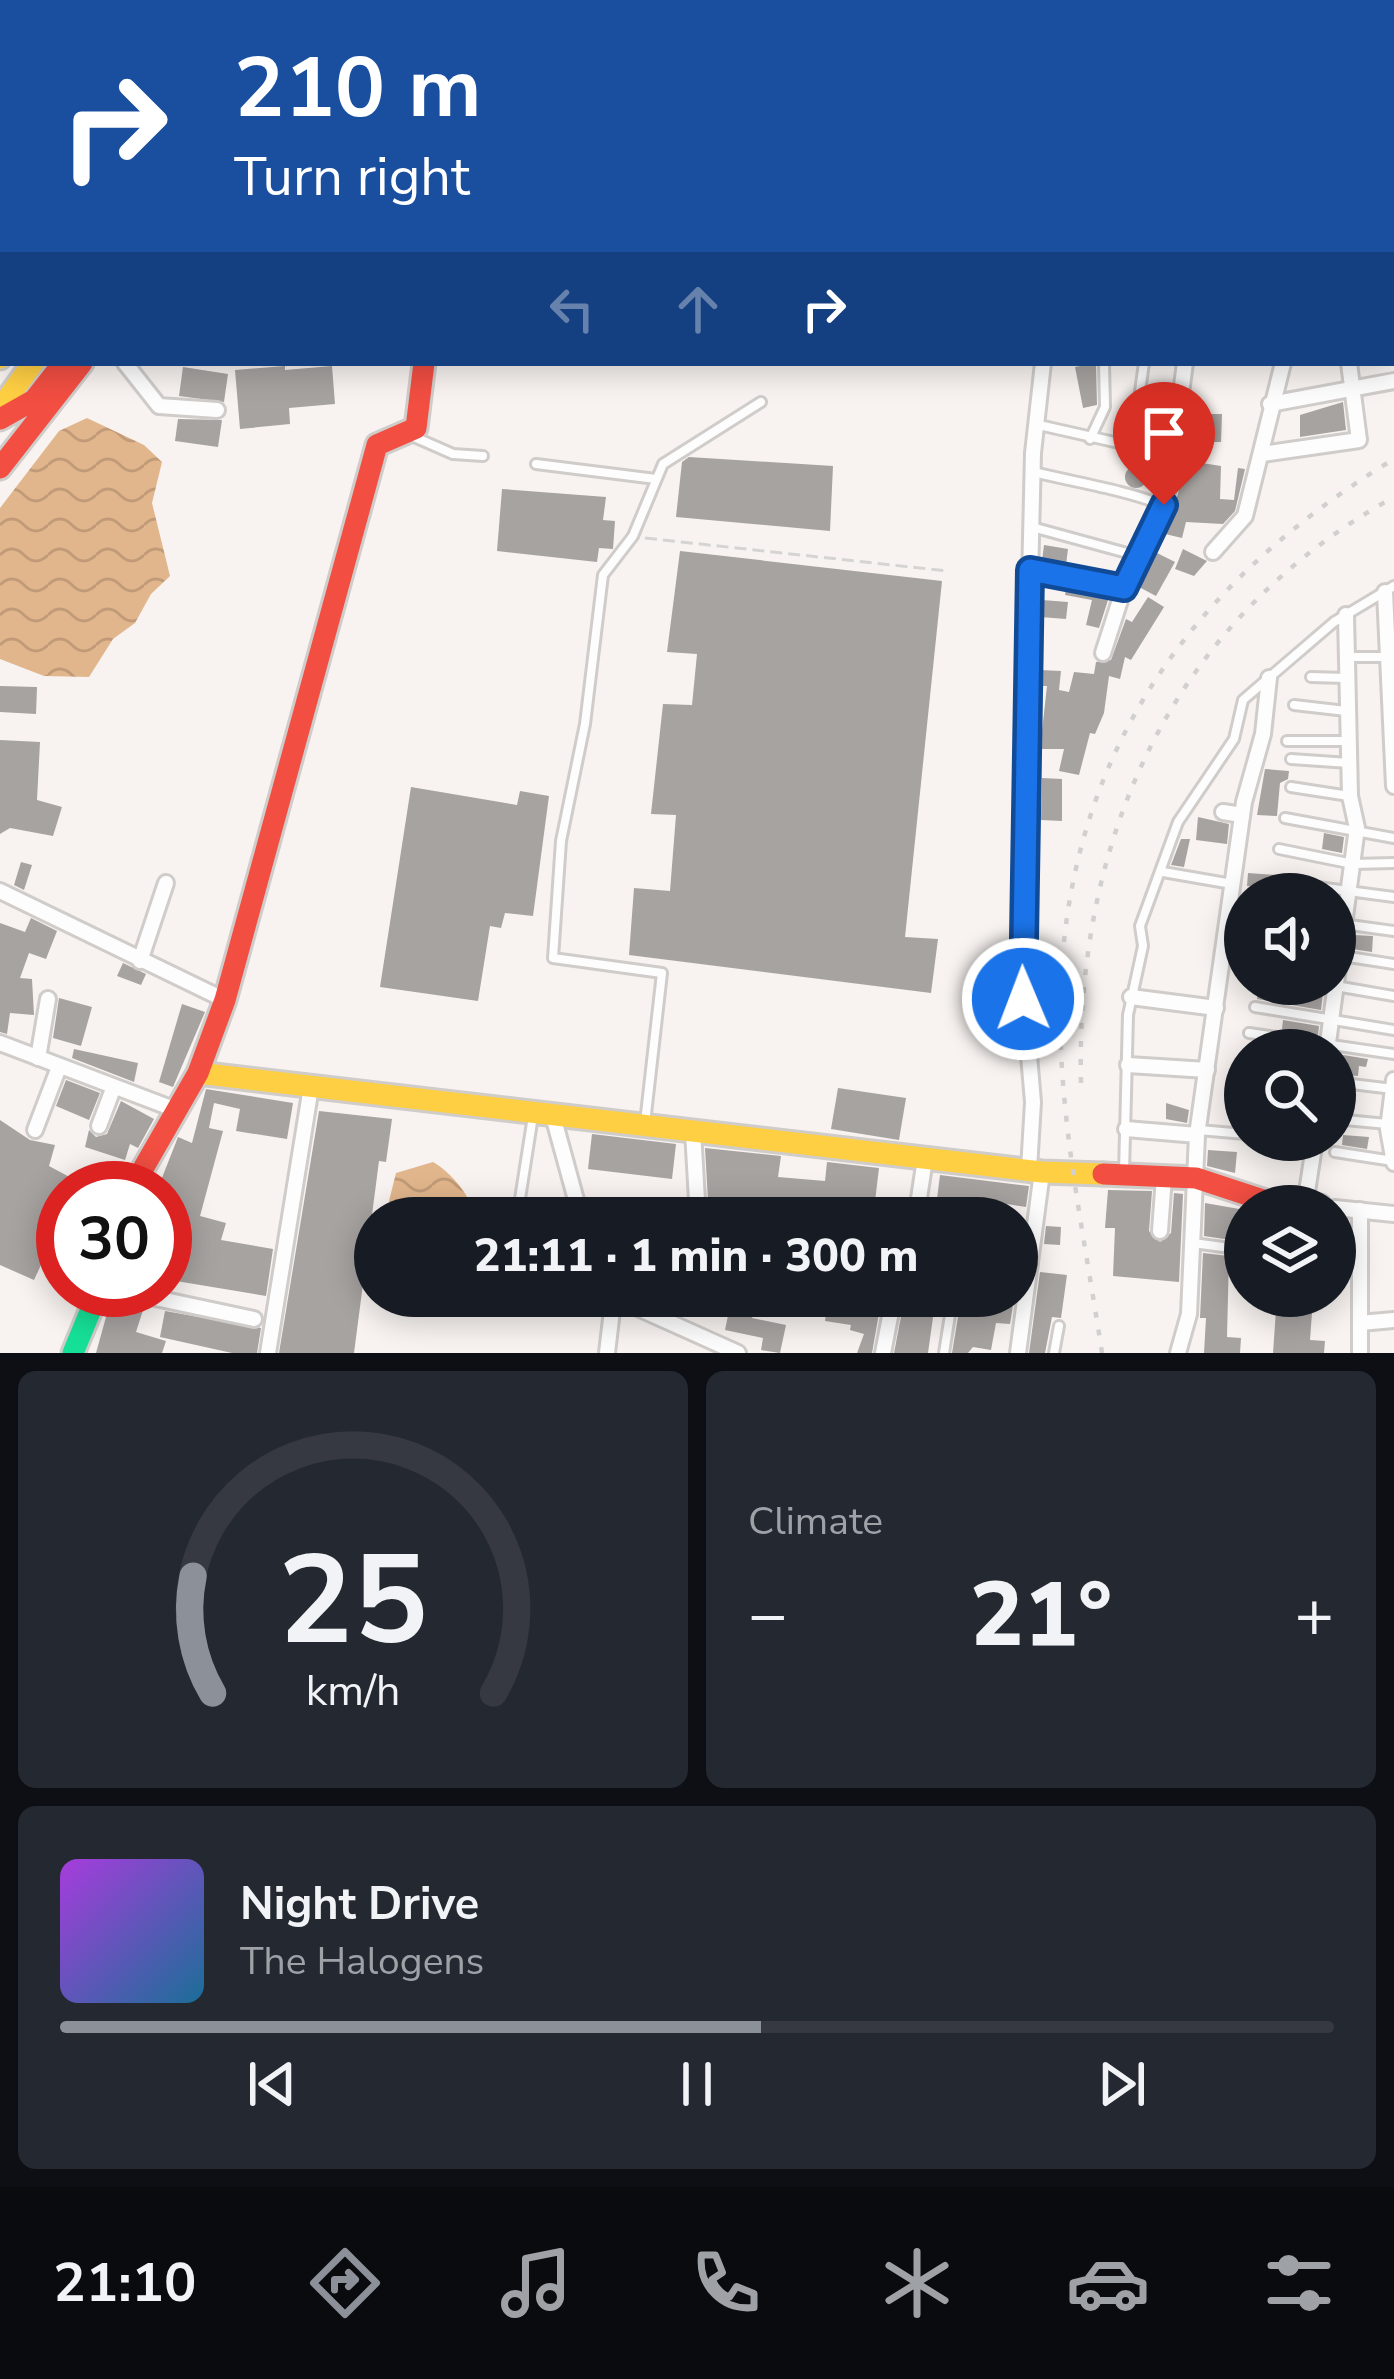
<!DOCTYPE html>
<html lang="en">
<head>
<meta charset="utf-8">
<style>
  :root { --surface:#171b24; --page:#242831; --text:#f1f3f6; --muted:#9ea1a6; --line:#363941; --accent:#8c9099 }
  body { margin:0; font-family:"Nunito Sans",sans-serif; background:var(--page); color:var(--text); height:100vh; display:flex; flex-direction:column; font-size:45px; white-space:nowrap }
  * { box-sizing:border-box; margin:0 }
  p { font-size:39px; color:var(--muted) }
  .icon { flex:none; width:66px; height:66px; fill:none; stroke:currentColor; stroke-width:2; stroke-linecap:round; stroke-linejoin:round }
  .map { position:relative; height:1353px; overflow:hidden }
  .drawer { display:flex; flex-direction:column; gap:18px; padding:18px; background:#0d0f14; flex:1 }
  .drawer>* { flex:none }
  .top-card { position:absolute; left:0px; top:0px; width:1395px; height:366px; box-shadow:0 6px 30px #0003; background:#1a4fa0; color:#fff; overflow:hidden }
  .tools { position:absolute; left:1224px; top:873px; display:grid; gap:24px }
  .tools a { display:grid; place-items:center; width:132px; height:132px; border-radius:50%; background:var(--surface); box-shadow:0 6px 30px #0003; font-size:60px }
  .speed { position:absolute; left:36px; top:1161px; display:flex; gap:24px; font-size:60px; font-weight:700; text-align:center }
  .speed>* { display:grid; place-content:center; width:156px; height:156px; border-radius:50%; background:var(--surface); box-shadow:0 6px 30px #0003; line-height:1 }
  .speed .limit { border:18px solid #d22; background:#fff; color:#111 }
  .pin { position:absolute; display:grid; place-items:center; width:102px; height:102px; color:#fff; margin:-123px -51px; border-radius:50% 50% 50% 0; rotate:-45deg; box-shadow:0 0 12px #0007 }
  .pin .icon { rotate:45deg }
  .me { position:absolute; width:132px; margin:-66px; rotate:359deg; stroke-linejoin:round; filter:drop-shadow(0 0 9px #0008) }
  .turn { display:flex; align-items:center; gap:42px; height:252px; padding:0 36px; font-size:54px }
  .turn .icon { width:156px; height:156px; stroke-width:2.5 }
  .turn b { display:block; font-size:84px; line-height:102px }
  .lanes { display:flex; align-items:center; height:114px; padding:0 36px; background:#0003; justify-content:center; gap:60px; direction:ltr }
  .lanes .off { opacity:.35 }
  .big { font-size:90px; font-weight:800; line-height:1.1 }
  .drawer .widget { flex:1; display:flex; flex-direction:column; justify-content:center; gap:18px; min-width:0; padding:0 42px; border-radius:18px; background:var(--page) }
  .drawer .dial { align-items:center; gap:0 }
  .dial svg { height:312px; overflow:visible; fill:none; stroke:var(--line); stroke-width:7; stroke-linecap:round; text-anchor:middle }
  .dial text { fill:var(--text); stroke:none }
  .song { display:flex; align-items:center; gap:36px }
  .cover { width:144px; height:144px; border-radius:18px; background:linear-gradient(135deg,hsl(280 70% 55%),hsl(200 70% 35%)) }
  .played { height:12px; border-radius:6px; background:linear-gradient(90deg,var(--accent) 55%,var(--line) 55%) }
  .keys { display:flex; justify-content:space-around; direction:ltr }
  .heat { display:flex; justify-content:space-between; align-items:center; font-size:66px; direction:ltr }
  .drawer .tiles { flex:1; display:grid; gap:18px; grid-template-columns:1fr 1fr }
  .widget:last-child { grid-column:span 2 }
  .trip { position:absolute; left:354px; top:1197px; width:684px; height:120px; border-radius:60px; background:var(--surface); box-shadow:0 6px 30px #0003; font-weight:800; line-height:120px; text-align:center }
  .dock { display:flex; height:192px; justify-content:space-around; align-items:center; background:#090b0e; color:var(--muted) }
  .dock .icon { width:84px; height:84px }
  .dock .on { color:var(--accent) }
  .dock b { font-size:54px; color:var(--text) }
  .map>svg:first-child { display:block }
</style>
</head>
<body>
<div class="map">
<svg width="1394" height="1353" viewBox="0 0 1394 1353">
  <defs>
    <pattern id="water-waves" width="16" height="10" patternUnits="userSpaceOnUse" patternTransform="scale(3)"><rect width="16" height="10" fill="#e2b68c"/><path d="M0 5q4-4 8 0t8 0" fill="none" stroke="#c19b78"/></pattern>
  </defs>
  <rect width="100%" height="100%" fill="#f8f3f0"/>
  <g fill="url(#water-waves)">
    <path d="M87,418L144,445L162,462L152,503L170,576L151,594L135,623L113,639L89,677L44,676L0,659V508L59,431Z"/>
    <path d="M433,1162C450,1171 474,1199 474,1218H393L389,1201L396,1173Z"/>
  </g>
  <g fill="#a7a3a1">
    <path d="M1096,363L1097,405L1083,408L1075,367Z"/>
    <path d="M285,366V370L332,366L335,404L289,408L290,424L240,429L235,370Z"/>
    <path d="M183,367L228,374L224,402L179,396Z"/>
    <path d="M1343,402L1346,430L1300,437V415Z"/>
    <path d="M1205,414H1222L1221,442H1204Z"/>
    <path d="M178,419L222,420L218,447L175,441Z"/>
    <path d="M689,457L833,466L830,531L676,517L682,462Z"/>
    <path d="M1183,460L1221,466L1220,499L1234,500L1238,468L1245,469L1235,511L1223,524L1186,522L1182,538L1161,533L1178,494Z"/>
    <circle cx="1136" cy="477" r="11"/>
    <path d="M502,489L606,497L603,520L615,521L613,549L599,548L597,562L497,551Z"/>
    <path d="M1044,545L1068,549L1066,565L1042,561Z"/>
    <path d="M1183,549L1207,561L1194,576L1175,569Z"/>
    <path d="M680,551L942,581L905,937L938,939L931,993L629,955L634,888L670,891L676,815L651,814L663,704L692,705L697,654L667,652Z"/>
    <path d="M1153,551L1175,562L1156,596L1137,586Z"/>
    <path d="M1066,588L1109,597L1099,628L1086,625L1092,600L1065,595Z"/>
    <path d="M1148,597L1164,607L1131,660L1125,657L1120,679L1109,676L1104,713L1095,734L1090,733L1079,775L1059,771L1064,749H1040L1047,686H1039L1040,670L1061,671L1059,690L1069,692L1074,672L1094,674L1096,662L1111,660L1126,619L1132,622Z"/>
    <path d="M1042,600L1068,602L1066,619L1040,617Z"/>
    <path d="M0,686L37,687L36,714L0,712Z"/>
    <path d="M0,740L40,742L37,800L62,807L53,836L10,828L0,834Z"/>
    <path d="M1265,769L1289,771L1288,779L1280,783L1277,816L1257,815Z"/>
    <path d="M1042,778L1062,779V821L1041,820Z"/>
    <path d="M411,787L517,805L520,791L549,796L533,916L505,913L501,928L490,926L478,1001L380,987Z"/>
    <path d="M1198,817L1229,824L1227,844L1196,840Z"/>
    <path d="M1324,833L1344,837L1342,853L1322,849Z"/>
    <path d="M1181,839H1190L1184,867L1171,865Z"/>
    <path d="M21,862L32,865L24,890L14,885Z"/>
    <path d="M1248,873L1276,875L1275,889L1247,886Z"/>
    <path d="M31,918L57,931L46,959L29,953L20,978L32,979L34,1015L10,1013L7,1034L0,1032V923L25,932Z"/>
    <path d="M1354,935L1373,936L1372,952L1352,949Z"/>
    <path d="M123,963L146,974L141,985L117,976Z"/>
    <path d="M1259,984H1316L1323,992L1321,1010L1257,999Z"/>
    <path d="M59,998L92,1007L81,1046L53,1038Z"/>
    <path d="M182,1004L205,1012L173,1087L159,1082Z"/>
    <path d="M1283,1020L1319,1026L1318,1035L1282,1029Z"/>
    <path d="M74,1049L138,1063L134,1082L72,1058Z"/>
    <path d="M1337,1054L1368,1059L1366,1067L1359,1066L1358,1076L1335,1074Z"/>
    <path d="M66,1080L100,1093L89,1120L56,1106Z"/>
    <path d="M838,1088L906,1098L899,1140L831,1129Z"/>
    <path d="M206,1089L293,1103L287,1139L236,1131L240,1109L214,1103L209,1128L223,1131L200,1216L226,1223L221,1240L273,1249L266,1296L170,1280L178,1235L165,1231V1188H158L178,1137L192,1143Z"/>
    <path d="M121,1101L154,1119L138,1148L130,1144L125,1160L85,1147L89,1130L96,1137L107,1134Z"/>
    <path d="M1166,1103L1189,1110L1187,1123L1166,1119Z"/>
    <path d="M319,1111L392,1119L386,1162L379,1161L354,1353H279Z"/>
    <path d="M0,1120L30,1140L55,1145L49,1166L90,1188H63V1244L53,1239L34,1280L0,1265Z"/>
    <path d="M592,1134L676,1144L672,1179L588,1169Z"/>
    <path d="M1343,1135L1369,1137L1367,1149L1342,1145Z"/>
    <path d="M705,1148L781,1156L778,1177L825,1181L827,1162L879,1168L873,1218H709Z"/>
    <path d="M1208,1150L1237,1152L1235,1173L1207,1166Z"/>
    <path d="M940,1175L1029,1186L1026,1207L1000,1203L999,1210L960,1205L965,1218H927L929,1206L936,1207Z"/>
    <path d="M1108,1190L1152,1191L1149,1231L1160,1242L1171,1233L1174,1193L1183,1194L1179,1282L1113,1276L1115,1228H1105Z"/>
    <path d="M1205,1203L1245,1210V1242L1204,1236Z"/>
    <path d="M1046,1226L1061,1227L1060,1245L1044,1244Z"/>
    <path d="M1203,1253L1229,1256L1227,1337L1241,1338L1240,1353H1204L1206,1318H1200Z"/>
    <path d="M1040,1272L1067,1275L1061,1318L1052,1317L1045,1353H1029Z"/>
    <path d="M732,1296H756L752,1318L786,1325L780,1353L761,1350L763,1338L725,1330Z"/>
    <path d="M828,1296H853L851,1307L879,1313L872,1353H857L864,1334L850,1330L851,1325L825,1321Z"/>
    <path d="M905,1296H936L928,1353H894Z"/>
    <path d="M973,1296L1014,1299L1010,1324L996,1323L991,1350L973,1347L968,1353H952L961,1299L972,1301Z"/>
    <path d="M1277,1296H1300L1299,1312L1312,1313L1310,1340L1325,1341L1324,1353H1273Z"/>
    <path d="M111,1299L144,1307L136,1332L166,1341L162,1353H96Z"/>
    <path d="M165,1311L261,1328L257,1353H232L160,1337Z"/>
  </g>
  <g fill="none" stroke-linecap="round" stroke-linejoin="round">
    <path stroke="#d6d1ce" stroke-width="21" stroke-dasharray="21 10" stroke-linecap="butt" d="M1392,47L1394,48"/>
    <g stroke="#cfccca" stroke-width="14">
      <g id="lane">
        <path d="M1039,425L1172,455"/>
        <path d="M412,436L453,454L483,456"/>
        <path d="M1090,439L1105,407L1104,363"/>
        <path d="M1132,448L1144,363"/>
        <path d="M536,464L656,479"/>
        <path d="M1034,472C1078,483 1121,489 1163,505"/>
        <path d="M1032,527L1138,556"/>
        <path d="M1347,657H1389"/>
        <path d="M1311,677L1345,678"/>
        <path d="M1294,705L1346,711"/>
        <path d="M1287,741H1348"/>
        <path d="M1291,759L1349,763"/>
        <path d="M1291,787L1349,796"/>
        <path d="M1285,818L1394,838"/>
        <path d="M1279,849L1353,864L1394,863"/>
        <path d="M1163,872L1232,884"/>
        <path d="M1280,882L1394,897"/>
        <path d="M1335,923L1394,931"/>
        <path d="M1336,955L1394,964"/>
        <path d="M1324,984L1394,996"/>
        <path d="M1255,1007L1394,1030"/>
        <path d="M1249,1033L1394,1054"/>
        <path d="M1335,1082L1393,1089"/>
        <path d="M1238,1100L1245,1101"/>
        <path d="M1335,1119L1387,1124"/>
        <path d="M645,1123L662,973L553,958L561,841L585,724L603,575L633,536L663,464L761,402"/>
        <path d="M1199,1130L1245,1134"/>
        <path d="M1335,1152L1393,1161"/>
        <path d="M1124,1173L1128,1015L1143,946L1140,926L1178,822L1234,739L1243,700L1334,622L1394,586"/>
        <path d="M517,1218L533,1116"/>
        <path d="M1193,1243L1245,1250"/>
        <path d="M1335,1248H1360"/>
        <path d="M944,1353L953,1296"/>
        <path d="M1054,1353L1059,1326"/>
      </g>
    </g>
    <g stroke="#cfccca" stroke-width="20">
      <g id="street">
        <path d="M820,0L828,3"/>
        <path d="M907,0L912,3"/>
        <path d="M1044,0L1050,3"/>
        <path d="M1292,3L1293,0"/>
        <path d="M1342,3V0"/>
        <path d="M1392,159H1394"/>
        <path d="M1392,193L1394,189"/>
        <path d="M1392,279H1394"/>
        <path d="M1392,331H1394"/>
        <path d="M125,363L159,406L217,410"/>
        <path d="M1270,404L1394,381"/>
        <path d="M1262,454L1359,440L1349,363"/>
        <path d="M1213,552L1245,516L1283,363"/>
        <path d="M1030,570L1124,588L1168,490L1185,363"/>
        <path d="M1385,592L1394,786"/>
        <path d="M1103,653L1124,588"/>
        <path d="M1223,812L1242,815"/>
        <path d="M0,891L225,1000"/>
        <path d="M140,961L166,883"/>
        <path d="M1131,997L1216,1008"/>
        <path d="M0,1043L179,1111"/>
        <path d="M1327,1050L1357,828L1350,796L1346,615"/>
        <path d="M38,1058L48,999"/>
        <path d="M1128,1065L1207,1070"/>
        <path d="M1394,1080L1388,1129L1394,1163"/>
        <path d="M553,1116L581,1218"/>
        <path d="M99,1126L113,1089"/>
        <path d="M1126,1129L1197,1135"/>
        <path d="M35,1130L59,1067"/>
        <path d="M693,1131L698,1218"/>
        <path d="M1029,1169L1033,1102L1021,962L1033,453L1043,363"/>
        <path d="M1305,1205L1315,1140"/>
        <path d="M1335,1208L1394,1214"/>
        <path d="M1360,1210V1353"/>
        <path d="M916,1218L925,1159"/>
        <path d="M1160,1231L1164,1177"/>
        <path d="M118,1290L254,1319"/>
        <path d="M611,1296L738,1353"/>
        <path d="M1360,1323L1394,1320"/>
        <path d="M268,1353L311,1087"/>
        <path d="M607,1353L613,1302"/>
        <path d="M883,1353L894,1296"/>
        <path d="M1018,1353L1042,1172"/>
        <path d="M1178,1353L1189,1314L1197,1135L1244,802L1263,734L1269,678"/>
      </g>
    </g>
    <g stroke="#cfccca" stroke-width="27">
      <g id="fast">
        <path d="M457,0V3"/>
        <path d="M1273,0L1280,3"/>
        <path d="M322,3L324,0"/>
        <path d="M73,1353L99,1290"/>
      </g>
    </g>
    <g stroke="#cfccca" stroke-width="27">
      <g id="slow">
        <path d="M20,3L22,0"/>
        <path d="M288,3L290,0"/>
        <path d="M343,3L345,0"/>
        <path d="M0,29L3,25"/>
        <path d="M0,358L3,354"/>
        <path d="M0,409L33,363"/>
        <path d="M198,1073L1042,1172L1103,1174"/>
      </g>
    </g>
    <g stroke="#cfccca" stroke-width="27">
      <g id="jam">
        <path d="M202,3L204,0"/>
        <path d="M251,3L253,0"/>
        <path d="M0,288L3,284"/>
        <path d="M0,419L34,400L63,363"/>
        <path d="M0,468L82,363"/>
        <path d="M1103,1174L1196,1178L1266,1201L1320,1206"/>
        <path d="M138,1188L144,1167L198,1073L225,1000L377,445L416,428L424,363"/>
      </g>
    </g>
    <path stroke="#d6d4d3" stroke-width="3" stroke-dasharray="12 6" stroke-linecap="butt" d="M645,538L947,571"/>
    <use href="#lane" stroke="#fefdfd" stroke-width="8"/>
    <use href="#street" stroke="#fefdfd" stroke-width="14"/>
    <use href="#fast" stroke="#16e098" stroke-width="21"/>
    <use href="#slow" stroke="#ffcf43" stroke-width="21"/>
    <use href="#jam" stroke="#f24e42" stroke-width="21"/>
    <g stroke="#d2d0cf" stroke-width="4.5" stroke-dasharray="6 12" stroke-linecap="butt">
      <path d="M1081,1083C1075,836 1173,619 1394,497"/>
      <path d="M1102,1353C1084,1232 1055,1104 1061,981C1072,746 1197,578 1394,459"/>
    </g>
  </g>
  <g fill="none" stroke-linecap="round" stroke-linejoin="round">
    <g stroke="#114b97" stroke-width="30">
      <path id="route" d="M1023,999L1030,570L1124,588L1164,505"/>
    </g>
    <use href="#route" stroke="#1a73e8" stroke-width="21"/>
  </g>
</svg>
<div class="tools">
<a><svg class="icon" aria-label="sound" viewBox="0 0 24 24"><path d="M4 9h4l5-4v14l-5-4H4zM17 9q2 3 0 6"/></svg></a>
<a><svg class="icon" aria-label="search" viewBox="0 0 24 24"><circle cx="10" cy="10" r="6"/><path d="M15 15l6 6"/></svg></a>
<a><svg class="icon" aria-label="layers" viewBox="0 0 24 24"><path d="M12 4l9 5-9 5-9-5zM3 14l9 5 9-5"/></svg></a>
</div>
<div class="speed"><div class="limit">30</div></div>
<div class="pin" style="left:1164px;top:505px;background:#d93025"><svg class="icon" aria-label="arrive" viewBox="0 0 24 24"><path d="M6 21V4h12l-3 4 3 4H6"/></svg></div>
<svg class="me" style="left:1023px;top:999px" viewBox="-20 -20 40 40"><circle r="17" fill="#1a73e8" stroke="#fff" stroke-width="3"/><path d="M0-11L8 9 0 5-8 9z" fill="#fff"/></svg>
<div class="trip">21:11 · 1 min · 300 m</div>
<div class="top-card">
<div class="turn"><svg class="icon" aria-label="right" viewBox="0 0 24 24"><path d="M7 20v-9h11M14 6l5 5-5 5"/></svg><div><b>210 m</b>Turn right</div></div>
<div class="lanes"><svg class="icon off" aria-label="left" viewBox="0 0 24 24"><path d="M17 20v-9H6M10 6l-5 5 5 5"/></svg><svg class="icon off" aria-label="ahead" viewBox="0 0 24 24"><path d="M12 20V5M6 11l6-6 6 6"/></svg><svg class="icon" aria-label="right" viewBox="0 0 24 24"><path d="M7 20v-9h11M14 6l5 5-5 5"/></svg></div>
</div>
</div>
<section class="drawer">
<div class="tiles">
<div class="widget dial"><svg viewBox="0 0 100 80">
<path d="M14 69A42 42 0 1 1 86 69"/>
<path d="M14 69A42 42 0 0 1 9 39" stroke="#8c9099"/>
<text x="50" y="56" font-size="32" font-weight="700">25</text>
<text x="50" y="72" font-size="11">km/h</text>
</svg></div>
<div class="widget"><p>Climate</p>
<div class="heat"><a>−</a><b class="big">21°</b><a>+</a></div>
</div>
<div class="widget">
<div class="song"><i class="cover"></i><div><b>Night Drive</b><p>The Halogens</p></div></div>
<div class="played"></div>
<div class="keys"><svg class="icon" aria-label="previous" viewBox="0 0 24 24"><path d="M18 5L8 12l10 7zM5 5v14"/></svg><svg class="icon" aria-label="pause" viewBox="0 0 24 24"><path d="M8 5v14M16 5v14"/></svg><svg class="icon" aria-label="next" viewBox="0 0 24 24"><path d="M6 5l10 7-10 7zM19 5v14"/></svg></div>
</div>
</div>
</section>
<nav class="dock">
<b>21:10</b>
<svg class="icon on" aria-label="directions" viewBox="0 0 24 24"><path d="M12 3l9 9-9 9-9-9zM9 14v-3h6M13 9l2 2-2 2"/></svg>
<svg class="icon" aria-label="music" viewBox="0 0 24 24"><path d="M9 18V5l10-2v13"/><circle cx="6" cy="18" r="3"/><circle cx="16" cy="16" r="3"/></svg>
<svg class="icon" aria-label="phone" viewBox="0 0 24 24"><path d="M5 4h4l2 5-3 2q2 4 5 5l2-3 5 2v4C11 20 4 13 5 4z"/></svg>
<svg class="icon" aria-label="climate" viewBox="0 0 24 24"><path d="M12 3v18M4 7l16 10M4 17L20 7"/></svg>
<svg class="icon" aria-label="car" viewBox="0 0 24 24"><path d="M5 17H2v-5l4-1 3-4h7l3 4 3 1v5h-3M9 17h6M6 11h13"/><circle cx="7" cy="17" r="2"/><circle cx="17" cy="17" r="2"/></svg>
<svg class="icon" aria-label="filters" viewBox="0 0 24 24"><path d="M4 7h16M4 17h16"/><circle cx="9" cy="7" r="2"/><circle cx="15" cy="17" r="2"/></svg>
</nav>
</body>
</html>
